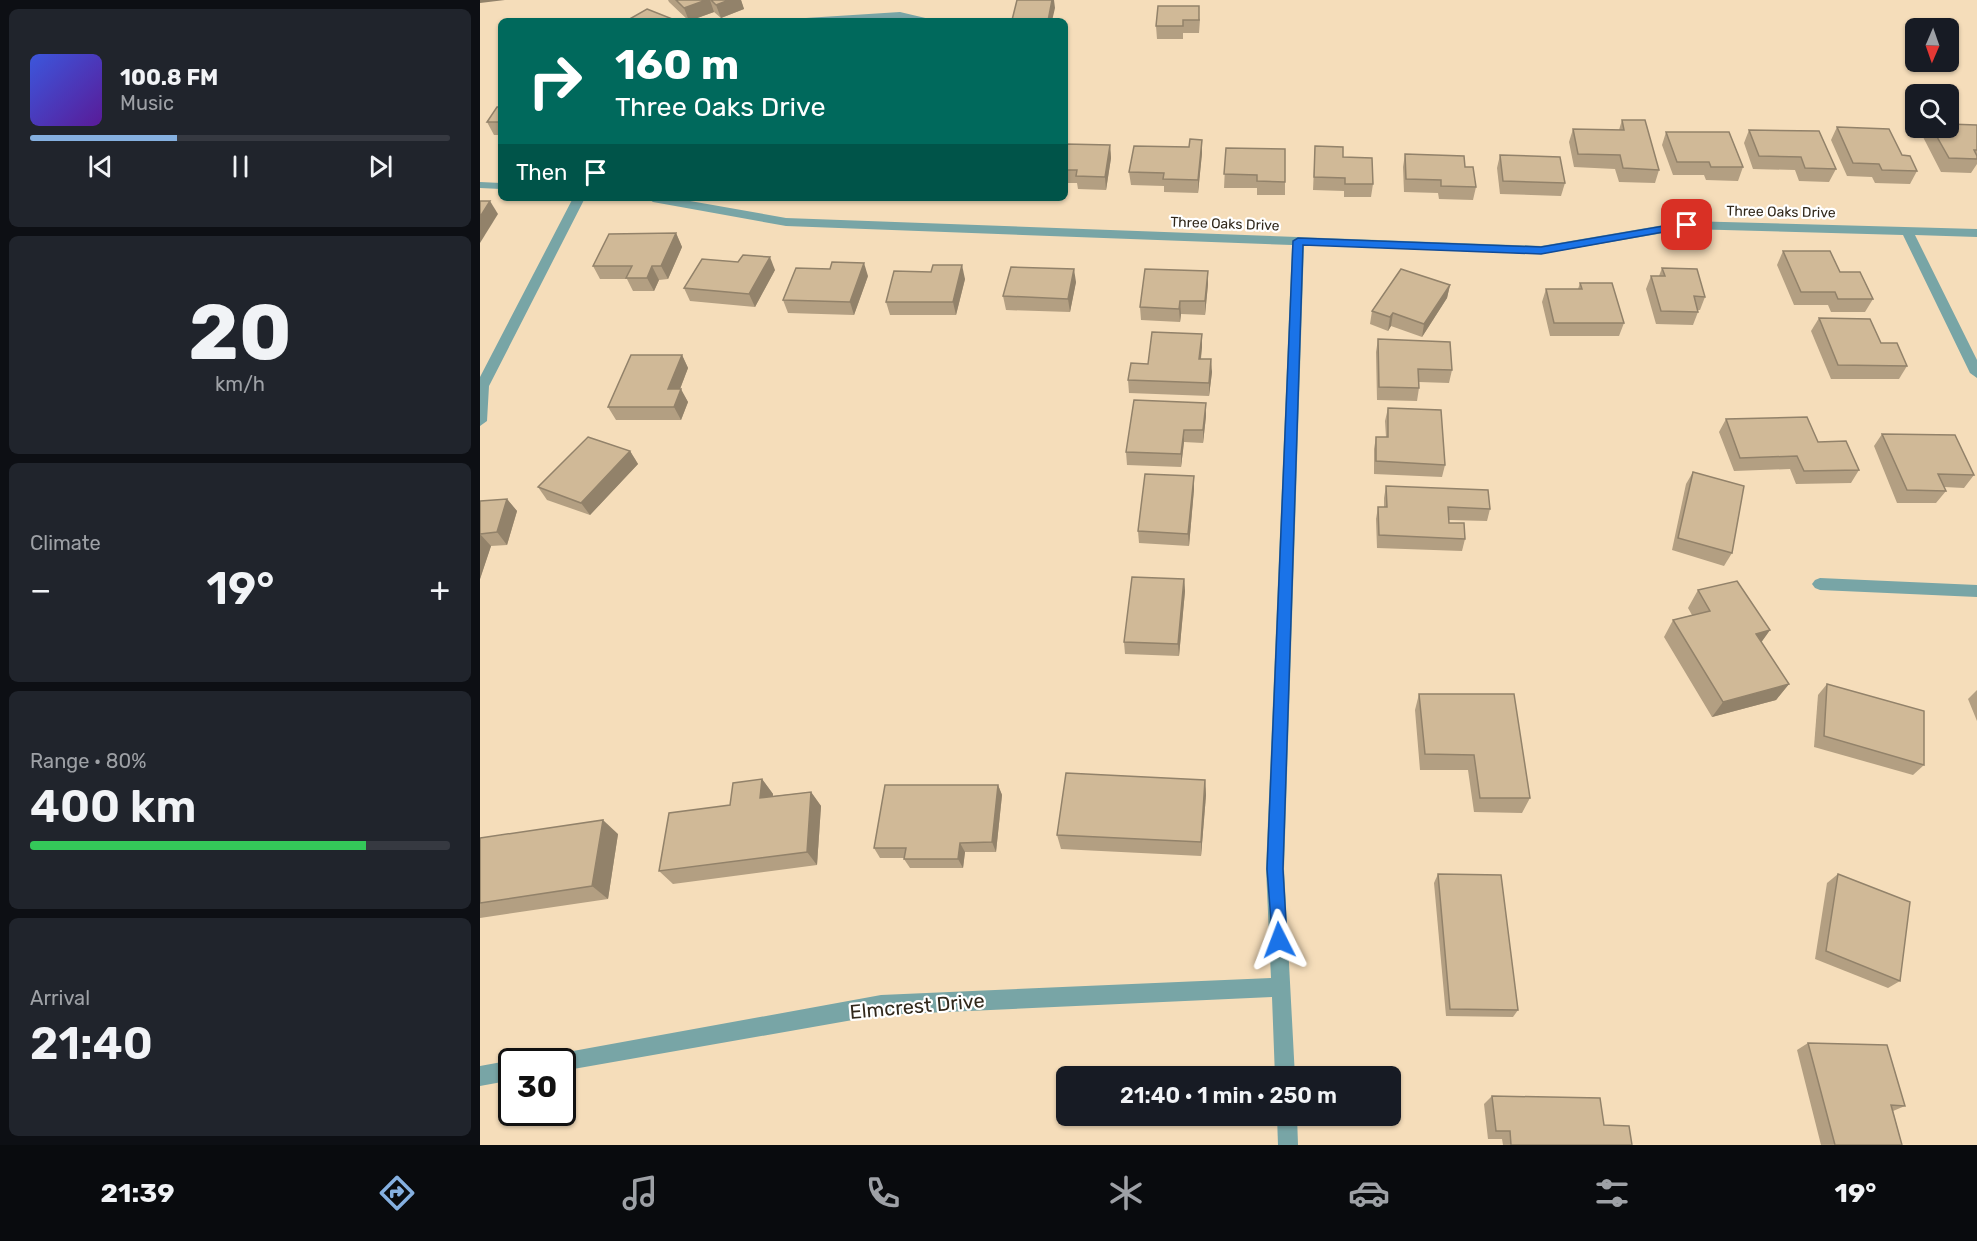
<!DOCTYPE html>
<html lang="en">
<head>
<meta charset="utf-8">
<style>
  :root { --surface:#171b24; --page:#20242c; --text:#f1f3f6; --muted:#9ea1a6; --line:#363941; --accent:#85b0e0 }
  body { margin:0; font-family:Rubik,sans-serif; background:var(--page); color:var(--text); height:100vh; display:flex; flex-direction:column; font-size:22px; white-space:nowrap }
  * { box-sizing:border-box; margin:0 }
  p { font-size:20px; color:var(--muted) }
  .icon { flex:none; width:33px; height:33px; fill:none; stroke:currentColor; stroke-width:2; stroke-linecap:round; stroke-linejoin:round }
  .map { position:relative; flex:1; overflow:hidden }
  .details { display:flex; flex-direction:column; gap:9px; padding:9px; background:#0d0f14; width:480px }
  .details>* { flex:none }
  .hud { position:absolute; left:18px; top:18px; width:570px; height:183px; border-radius:9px; box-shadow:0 2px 4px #0004; background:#00695c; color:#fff; overflow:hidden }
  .needle { width:39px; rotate:182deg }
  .controls { position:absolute; left:1425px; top:18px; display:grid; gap:12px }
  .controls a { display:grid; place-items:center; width:54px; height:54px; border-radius:9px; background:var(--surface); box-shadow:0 2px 4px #0004; font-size:30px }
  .speed { position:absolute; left:18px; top:1048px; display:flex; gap:12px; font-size:30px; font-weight:700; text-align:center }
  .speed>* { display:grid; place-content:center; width:78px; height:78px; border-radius:50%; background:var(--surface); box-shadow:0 2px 4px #0004; line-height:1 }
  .speed .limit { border:3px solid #111; border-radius:9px; background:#fff; color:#111 }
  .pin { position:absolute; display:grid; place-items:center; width:51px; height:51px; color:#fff; margin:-26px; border-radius:12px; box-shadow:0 3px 9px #0006 }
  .me { position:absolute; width:66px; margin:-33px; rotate:357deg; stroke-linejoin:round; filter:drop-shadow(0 0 4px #0008) }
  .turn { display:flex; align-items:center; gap:21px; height:126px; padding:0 18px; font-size:27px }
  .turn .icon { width:78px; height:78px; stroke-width:2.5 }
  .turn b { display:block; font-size:42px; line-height:51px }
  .then { display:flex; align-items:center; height:57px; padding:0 18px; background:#0003; gap:12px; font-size:22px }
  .big { font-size:45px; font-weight:600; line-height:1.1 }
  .details .tile { flex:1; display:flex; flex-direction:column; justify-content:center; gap:9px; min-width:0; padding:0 21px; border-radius:9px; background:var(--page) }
  .details .dial { align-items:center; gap:0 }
  .dial b { font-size:78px; line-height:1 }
  .song { display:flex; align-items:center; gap:18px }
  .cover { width:72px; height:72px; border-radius:9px; background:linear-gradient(135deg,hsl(230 70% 55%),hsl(270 70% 35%)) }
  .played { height:6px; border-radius:3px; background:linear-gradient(90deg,var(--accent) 35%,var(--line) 35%) }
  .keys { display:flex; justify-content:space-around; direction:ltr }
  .heat { display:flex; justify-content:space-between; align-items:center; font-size:33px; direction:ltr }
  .charge { height:9px; border-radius:4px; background:linear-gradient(90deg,#34c759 80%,var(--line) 0) }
  .trip { position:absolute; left:576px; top:1066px; width:345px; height:60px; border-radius:9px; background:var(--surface); box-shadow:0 2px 4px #0004; font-weight:600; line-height:60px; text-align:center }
  .menu { display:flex; height:96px; justify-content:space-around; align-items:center; background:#090b0e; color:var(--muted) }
  .menu .icon { width:42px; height:42px }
  .menu .active { color:var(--accent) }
  .menu b { font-size:27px; color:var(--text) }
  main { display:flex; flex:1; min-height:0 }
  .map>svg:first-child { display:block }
</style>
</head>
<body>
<main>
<section class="details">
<div class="tile">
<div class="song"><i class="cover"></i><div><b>100.8 FM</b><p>Music</p></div></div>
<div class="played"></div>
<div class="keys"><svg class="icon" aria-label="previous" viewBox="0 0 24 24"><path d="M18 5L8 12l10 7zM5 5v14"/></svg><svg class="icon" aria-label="pause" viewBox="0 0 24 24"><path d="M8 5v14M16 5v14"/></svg><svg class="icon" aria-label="next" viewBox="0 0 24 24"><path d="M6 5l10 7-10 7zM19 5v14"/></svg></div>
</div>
<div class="tile dial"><b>20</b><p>km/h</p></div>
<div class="tile"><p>Climate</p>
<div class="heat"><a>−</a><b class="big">19°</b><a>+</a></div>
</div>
<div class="tile"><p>Range · 80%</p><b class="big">400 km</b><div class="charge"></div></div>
<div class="tile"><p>Arrival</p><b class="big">21:40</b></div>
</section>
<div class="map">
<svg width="1497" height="1145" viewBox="0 0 1497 1145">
  <rect width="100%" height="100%" fill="#f5ddba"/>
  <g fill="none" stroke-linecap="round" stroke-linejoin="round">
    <g fill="#78a5a6" fill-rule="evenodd">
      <path d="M420,12L458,21L420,18L321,21L326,18Z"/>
      <path d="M0,182L21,183V189L0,188Z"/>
      <path d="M93,198H105L9,386L7,421L0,426V377Z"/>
      <path d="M167,198H193L306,218L1061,246L1207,221L1497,229V237L1435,235L1497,360V378L1490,373L1423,235L1207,229L1061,254L824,245L804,869L815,1077H795L792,997L401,1015L82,1071V1062H68L71,1055L401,995L791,978L786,869L812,245L306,226L173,202Z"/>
      <path d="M1340,578L1497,585V597L1340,590L1335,588L1332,584L1335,580Z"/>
      <path d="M32,1060L37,1062H32V1080L0,1086V1066Z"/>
      <path d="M797,1116H817L818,1145H798Z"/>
    </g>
  </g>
  <g fill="#b39f82">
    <path d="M188,0H261L264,9L241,18L234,12L209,21L189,2Z"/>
    <path d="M678,6L720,19L719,33H703V39H677L676,26Z"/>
    <path d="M21,107V135H14L7,122Z"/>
    <path d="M1142,120L1179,170L1175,183L1139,182L1135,169L1094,167L1089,142L1093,129L1139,130Z"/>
    <path d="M1497,125V164L1491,173L1461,172L1443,137L1448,128H1468Z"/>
    <path d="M1357,127L1422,155L1437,171L1430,184L1395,183L1392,177L1367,176L1351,140Z"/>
    <path d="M1269,130L1356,169L1349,182L1319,181L1315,170L1273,169L1264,143Z"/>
    <path d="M1186,132L1263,167L1258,181L1226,180L1224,175H1193L1182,145Z"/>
    <path d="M722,140V153L718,193L684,192V186L651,185L649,172L709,147Z"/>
    <path d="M585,144L630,145L631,158L626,190L598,189L597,183H585Z"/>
    <path d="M835,146L863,157L893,184L891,197H864V191L833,190Z"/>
    <path d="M746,148L805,182V195H777V188H744Z"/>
    <path d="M925,154L985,167L996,187L993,200L959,199L958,193L924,192L923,167Z"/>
    <path d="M1020,155L1085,183L1081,196L1020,194L1017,168Z"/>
    <path d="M196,233L202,247L188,279L179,280L174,291H153L147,279H120L113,266Z"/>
    <path d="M1303,251L1360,272L1393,299L1385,312H1351L1348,305H1314L1297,265Z"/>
    <path d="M1182,268L1225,297L1220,310H1218V312L1213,325L1176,324L1166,289L1171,276H1179Z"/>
    <path d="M295,270L275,307L210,301L204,288Z"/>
    <path d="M728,271V284L725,315L701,314L700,322L661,320L660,307Z"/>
    <path d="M388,276L374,315L308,313L303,300Z"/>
    <path d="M485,279L476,315H410L406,302Z"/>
    <path d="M596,282L590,312L526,310L523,296Z"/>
    <path d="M1100,283L1144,323L1139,336H1070L1062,302L1066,289H1098Z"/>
    <path d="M970,285L967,298L942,337L911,326L908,331L890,324L892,311Z"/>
    <path d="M1339,318L1401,343L1427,366L1419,379H1351L1331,331Z"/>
    <path d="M722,334V347L721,359L732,372L729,396L649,393L648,380L668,364Z"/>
    <path d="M898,339L972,370L969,383L939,382V388L937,401L897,400L896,352Z"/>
    <path d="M202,355L208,368L200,389L208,402L201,420H136L128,407Z"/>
    <path d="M908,408L965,465L962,477L894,474V449L896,437H906L905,421Z"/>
    <path d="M726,416L723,443L704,442L701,467L647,465L646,452Z"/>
    <path d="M1246,419L1338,442L1379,470L1371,483L1316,484L1310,469L1254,471L1239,432Z"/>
    <path d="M1402,434L1494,475L1484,488L1464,487L1466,491L1456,503H1417L1394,446Z"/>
    <path d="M150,451L158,464L110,515L67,500L58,487Z"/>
    <path d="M1213,472L1252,553L1244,566L1192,550L1206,484Z"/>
    <path d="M714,476V489L709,546L659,543L658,531Z"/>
    <path d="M906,486L1010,509L1007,521L969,520V523L985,539L982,551L897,548L896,519L898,507H904V498Z"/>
    <path d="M27,499L37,511L27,545L11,546L0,579V501Z"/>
    <path d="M704,579L705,591L699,656L645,654L644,642Z"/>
    <path d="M1218,590L1290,630L1281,642L1309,684L1296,700L1232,717L1184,637L1193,620L1212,615L1208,608Z"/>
    <path d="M1347,684L1444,765L1433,775L1334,747L1338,695Z"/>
    <path d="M1497,690V721L1488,699Z"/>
    <path d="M939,694L1050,798L1042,813L994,812L988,770H940L935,710Z"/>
    <path d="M282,779L293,794V796L331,792L341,806L337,865L193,884L179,871L250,805Z"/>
    <path d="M725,780L726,795L721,856L581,849L577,835Z"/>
    <path d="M518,785L522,795L516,852H485L483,868H430L424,859V858H400L394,848Z"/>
    <path d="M138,834L128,899L0,918V838Z"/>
    <path d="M958,874L1038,1010L1033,1017L966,1016L954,883Z"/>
    <path d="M1358,874L1420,981L1408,988L1335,959L1347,883Z"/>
    <path d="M1328,1043L1425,1106L1413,1111L1422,1145H1341L1317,1050Z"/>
    <path d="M1012,1096L1124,1125L1152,1145H1023L1022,1139H1008L1004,1104Z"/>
  </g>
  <g fill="#92826a">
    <path d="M0,0H25L0,3Z"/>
    <path d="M226,0H230L234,12L209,21L204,8Z"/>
    <path d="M249,0H261L264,9L241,18L236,5Z"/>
    <path d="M572,0H574L575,8L572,21H568Z"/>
    <path d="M722,140V153L718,193V180Z"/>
    <path d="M630,145L631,158L626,190L625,177Z"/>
    <path d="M10,201L18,214L0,243V217Z"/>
    <path d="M196,233L202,247L188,279L181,266Z"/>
    <path d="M290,257L295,270L275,307L269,294Z"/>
    <path d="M384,263L388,276L374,315L370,302Z"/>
    <path d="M482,265L485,279L476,315L473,302Z"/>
    <path d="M172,266L179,280L174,291L167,278Z"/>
    <path d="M594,269L596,282L590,312L588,299Z"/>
    <path d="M728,271V284L725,315V301Z"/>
    <path d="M970,285L967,298L942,337L944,324Z"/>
    <path d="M700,301L701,314L700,322L699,309Z"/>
    <path d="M913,313L911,326L908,331L910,317Z"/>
    <path d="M722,334V347L719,372V359Z"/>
    <path d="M202,355L208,368L195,402L188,389Z"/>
    <path d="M731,359L732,372L729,396V383Z"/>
    <path d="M201,389L208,402L201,420L194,407Z"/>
    <path d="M726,403V416L723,443V430Z"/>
    <path d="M704,430V442L701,467V454Z"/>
    <path d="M150,451L158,464L110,515L101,503Z"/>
    <path d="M714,476V489L709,546L708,534Z"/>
    <path d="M27,499L37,511L27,545L17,532Z"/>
    <path d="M0,534L11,546L0,579Z"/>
    <path d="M704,579L705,591L699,656L698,644Z"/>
    <path d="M1290,630L1278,647L1276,634Z"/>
    <path d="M1309,684L1296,700L1232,717L1243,702Z"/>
    <path d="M282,779L293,794L291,812L280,798Z"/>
    <path d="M725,780L726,795L721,856V842Z"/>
    <path d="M518,785L522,795L516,852L512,842Z"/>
    <path d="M331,792L341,806L337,865L327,852Z"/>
    <path d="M123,820L138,834L128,899L112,886Z"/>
    <path d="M480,843L485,852L483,868L478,859Z"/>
  </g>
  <g fill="#d0b997" stroke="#92826a" stroke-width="1.5">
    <path d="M196,0H226L204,8Z"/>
    <path d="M231,0H249L236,5Z"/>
    <path d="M537,0H572L568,21L532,20Z"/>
    <path d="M678,6H719V20H703V26H676Z"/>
    <path d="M167,9L195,20L193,21H146Z"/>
    <path d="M17,107H21V122H7Z"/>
    <path d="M1142,120H1165L1179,170L1143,168L1140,155L1098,154L1093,129L1144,130Z"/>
    <path d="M1468,124L1497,125V150H1494L1497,156V159L1469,158L1452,128H1468Z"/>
    <path d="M1357,127L1409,129L1422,155L1430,156L1437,171L1402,170L1399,164L1373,163Z"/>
    <path d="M1269,130L1339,131L1356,169L1325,168L1321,157L1279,156Z"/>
    <path d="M1186,132H1249L1263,167H1231L1229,162H1197Z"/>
    <path d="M710,139L722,140L718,180L683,179L684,173L649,172L654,146L709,147Z"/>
    <path d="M585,144L630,145L625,177L596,176L597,170H585Z"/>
    <path d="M835,146L863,147V157L892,158L893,184H865V178L834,177Z"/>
    <path d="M746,148L805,149V182L777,181V175L744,174Z"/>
    <path d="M925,154L984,156L985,167H993L996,187L961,186V180L926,179Z"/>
    <path d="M1020,155L1080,157L1085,183L1023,181Z"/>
    <path d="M0,201H10L0,217Z"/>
    <path d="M196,233L181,266H172L167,278H146L152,266H113L129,234Z"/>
    <path d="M1303,251H1350L1360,272H1380L1393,299H1358L1355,292H1321Z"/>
    <path d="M263,255L290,257L269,294L204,288L222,259L258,262Z"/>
    <path d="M352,262L384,263L370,302L303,300L316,268L350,269Z"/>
    <path d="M453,265H482L473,302H406L414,271L451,272Z"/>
    <path d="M531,267L594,269L588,299L523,296Z"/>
    <path d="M1182,268L1217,269L1225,297L1214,296L1218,312L1181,311L1171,276H1185Z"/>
    <path d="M665,269L728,271L725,301H700L699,309L660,307Z"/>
    <path d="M921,269L970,285L944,324L913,313L910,317L892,311Z"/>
    <path d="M1100,283H1132L1144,323H1074L1066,289H1102Z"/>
    <path d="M1339,318L1390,319L1401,343H1417L1427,366L1358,365Z"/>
    <path d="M672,332L722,334L719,359H731L729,383L648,380L651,363L668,364Z"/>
    <path d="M898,339L970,342L972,370L938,369L939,388L899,387Z"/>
    <path d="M151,355H202L188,389H201L194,407H128Z"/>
    <path d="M654,400L726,403L723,430H704L701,454L646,452Z"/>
    <path d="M908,408L961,410L965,465L896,461V437H908Z"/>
    <path d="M1327,417L1338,442L1366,441L1379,470L1324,471L1317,456L1260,458L1246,419Z"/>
    <path d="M1402,434L1475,435L1494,475L1458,474L1466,491L1427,490Z"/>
    <path d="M108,437L150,451L101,503L58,487Z"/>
    <path d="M1213,472L1264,486L1252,553L1198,538Z"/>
    <path d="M665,474L714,476L708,534L658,531Z"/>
    <path d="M906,486L1008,490L1010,509L968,507L969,523H984L985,539L899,535L898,507H907Z"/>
    <path d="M27,499L17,532L0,534V501Z"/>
    <path d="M652,577L704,579L698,644L644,642Z"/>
    <path d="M1257,581L1290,630L1276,634L1309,684L1243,702L1193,620L1230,611L1218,590Z"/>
    <path d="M1347,684L1444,711V765L1344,736Z"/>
    <path d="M939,694H1034L1050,798H1000L994,755L945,754Z"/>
    <path d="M586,773L725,780L721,842L577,835Z"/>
    <path d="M282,779L280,798L331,792L327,852L179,871L189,813L250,805L253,783Z"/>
    <path d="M405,785H518L512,842L480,843L478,859H424L426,848H394Z"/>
    <path d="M123,820L112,886L0,903V838Z"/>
    <path d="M958,874L1021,875L1038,1010L970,1009Z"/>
    <path d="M1358,874L1430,902L1420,981L1346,951Z"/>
    <path d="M1328,1043L1407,1045L1425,1106L1411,1105L1422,1145H1355Z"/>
    <path d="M1012,1096L1120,1098L1124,1125L1149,1126L1152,1145H1031L1030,1131H1016Z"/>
  </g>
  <path fill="#1a73e8" stroke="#114b97" stroke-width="1.5" d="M1207,222L1213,225L1211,227L1061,254L823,245L803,869L807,940L805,946L799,948L793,946L787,869L813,241L818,238L1061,247Z"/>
  <g text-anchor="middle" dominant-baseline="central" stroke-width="4.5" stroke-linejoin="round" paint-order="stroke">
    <g font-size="14" fill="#31281b" stroke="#fff">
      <text transform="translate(1301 212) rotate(1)">Three Oaks Drive</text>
      <text transform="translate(745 224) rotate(2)">Three Oaks Drive</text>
    </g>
    <g font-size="20" fill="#31281b" stroke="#fff">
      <text transform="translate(437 1006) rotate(-5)">Elmcrest Drive</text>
    </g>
  </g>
</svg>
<div class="controls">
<a><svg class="needle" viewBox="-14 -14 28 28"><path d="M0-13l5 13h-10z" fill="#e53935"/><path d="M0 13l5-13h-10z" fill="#9ea1a6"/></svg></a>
<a><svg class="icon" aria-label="search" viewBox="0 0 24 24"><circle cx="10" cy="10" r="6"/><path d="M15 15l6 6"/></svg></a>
</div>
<div class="speed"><div class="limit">30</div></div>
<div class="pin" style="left:1207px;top:225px;background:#d93025"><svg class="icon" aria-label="arrive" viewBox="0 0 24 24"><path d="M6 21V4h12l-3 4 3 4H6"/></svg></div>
<svg class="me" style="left:799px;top:940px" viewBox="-20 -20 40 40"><path d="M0-17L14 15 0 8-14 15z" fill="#1a73e8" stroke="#fff" stroke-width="4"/></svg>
<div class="trip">21:40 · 1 min · 250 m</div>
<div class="hud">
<div class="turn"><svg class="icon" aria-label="right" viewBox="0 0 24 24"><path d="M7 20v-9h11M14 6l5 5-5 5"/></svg><div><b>160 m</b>Three Oaks Drive</div></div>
<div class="then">Then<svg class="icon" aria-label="arrive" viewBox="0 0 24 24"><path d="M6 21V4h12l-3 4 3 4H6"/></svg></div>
</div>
</div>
</main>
<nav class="menu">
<b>21:39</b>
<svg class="icon active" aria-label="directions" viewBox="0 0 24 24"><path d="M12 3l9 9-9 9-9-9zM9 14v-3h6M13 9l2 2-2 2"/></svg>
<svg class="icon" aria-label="music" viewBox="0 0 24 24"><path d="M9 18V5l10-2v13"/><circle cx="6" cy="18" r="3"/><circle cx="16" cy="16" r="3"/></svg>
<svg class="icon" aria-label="phone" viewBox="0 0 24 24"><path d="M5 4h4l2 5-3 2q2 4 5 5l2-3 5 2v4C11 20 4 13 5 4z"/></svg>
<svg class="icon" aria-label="climate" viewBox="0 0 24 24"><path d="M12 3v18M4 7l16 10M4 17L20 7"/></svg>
<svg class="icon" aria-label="car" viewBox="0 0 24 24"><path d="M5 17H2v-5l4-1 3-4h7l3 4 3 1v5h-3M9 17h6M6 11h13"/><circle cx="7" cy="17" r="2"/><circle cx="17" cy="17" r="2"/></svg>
<svg class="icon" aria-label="filters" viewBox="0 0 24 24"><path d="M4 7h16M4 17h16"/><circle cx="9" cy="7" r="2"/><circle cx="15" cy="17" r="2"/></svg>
<b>19°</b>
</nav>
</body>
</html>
